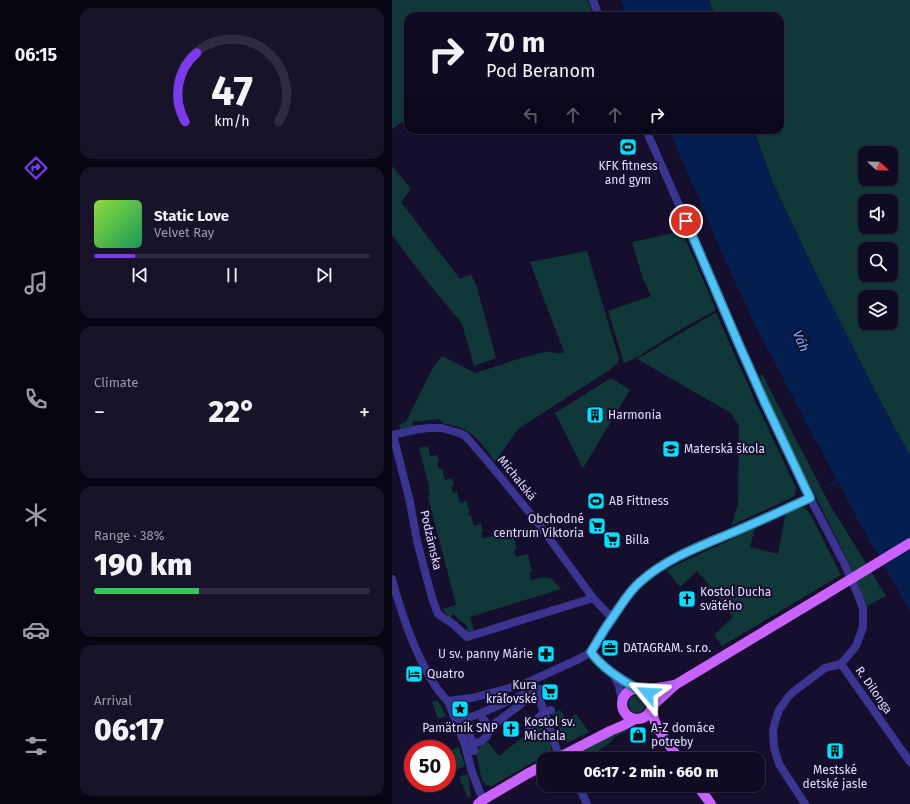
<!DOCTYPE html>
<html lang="en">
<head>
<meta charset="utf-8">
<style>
  :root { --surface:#100a22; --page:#19132a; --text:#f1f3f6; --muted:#9c9aa5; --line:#302b40; --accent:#7c3aed }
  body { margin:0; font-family:"Fira Sans",sans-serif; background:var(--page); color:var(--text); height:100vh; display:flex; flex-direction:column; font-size:15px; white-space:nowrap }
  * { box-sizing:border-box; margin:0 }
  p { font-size:13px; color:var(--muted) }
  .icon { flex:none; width:22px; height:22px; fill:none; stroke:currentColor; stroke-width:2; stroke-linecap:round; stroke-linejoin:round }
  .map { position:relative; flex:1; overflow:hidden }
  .details { display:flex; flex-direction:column; gap:8px; padding:8px; background:#090613; width:320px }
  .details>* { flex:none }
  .banner { position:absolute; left:12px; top:12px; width:380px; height:122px; border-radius:12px; box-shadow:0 1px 3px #0004,0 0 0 1px var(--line); background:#100a22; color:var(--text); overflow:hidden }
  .needle { width:26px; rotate:112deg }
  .fabs { position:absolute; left:466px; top:146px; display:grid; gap:8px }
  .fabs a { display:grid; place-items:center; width:40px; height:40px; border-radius:8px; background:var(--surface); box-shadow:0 1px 3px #0004,0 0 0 1px var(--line); font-size:20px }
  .speed { position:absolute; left:12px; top:740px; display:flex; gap:8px; font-size:20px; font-weight:700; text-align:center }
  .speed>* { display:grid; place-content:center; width:52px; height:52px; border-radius:50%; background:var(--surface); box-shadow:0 1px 3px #0004,0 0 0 1px var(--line); line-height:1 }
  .speed .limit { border:6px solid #d22; background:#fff; color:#111 }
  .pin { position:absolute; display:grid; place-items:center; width:34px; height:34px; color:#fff; margin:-17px; border:2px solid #fff; border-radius:50%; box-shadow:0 1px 4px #0007 }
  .me { position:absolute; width:44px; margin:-22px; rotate:297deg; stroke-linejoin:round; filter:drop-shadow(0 0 3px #0008) }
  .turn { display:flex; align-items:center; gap:14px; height:84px; padding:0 16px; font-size:18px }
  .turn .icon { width:52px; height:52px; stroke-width:2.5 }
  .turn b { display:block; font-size:28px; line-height:34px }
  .lanes { display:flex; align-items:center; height:38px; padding:0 16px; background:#0003; justify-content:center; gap:20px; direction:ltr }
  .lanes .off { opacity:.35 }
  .big { font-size:30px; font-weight:800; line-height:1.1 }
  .details .widget { flex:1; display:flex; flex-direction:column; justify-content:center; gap:6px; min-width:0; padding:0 14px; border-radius:12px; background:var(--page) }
  .details .dial { align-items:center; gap:0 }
  .dial svg { height:104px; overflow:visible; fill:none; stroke:var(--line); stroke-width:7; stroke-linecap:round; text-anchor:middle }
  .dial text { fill:var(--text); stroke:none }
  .song { display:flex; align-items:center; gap:12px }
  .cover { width:48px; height:48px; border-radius:6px; background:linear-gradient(135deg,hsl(90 70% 55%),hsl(150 70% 35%)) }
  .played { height:4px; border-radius:2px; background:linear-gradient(90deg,var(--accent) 15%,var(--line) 15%) }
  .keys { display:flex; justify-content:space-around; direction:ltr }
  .heat { display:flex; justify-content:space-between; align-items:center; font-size:22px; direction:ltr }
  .charge { height:6px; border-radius:3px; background:linear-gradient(90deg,#34c759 38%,var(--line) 0) }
  .trip { position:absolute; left:145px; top:752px; width:228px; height:40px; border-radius:12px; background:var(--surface); box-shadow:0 1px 3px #0004,0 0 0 1px var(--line); font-weight:800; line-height:40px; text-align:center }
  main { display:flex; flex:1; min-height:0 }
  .dock { display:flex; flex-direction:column; width:72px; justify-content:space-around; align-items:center; background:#06040e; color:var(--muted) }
  .dock .icon { width:28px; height:28px }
  .dock .current { color:var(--accent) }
  .dock b { font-size:18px; color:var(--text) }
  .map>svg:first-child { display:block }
</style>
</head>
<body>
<main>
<nav class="dock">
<b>06:15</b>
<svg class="icon current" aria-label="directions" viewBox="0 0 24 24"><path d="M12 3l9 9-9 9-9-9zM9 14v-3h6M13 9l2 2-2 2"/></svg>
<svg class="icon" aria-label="music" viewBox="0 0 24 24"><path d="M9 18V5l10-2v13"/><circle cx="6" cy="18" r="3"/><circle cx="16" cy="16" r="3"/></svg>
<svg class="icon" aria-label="phone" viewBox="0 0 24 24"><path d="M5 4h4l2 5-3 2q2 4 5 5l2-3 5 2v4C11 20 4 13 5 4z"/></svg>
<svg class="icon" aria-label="climate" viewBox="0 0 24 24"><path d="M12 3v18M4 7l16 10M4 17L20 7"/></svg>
<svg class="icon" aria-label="car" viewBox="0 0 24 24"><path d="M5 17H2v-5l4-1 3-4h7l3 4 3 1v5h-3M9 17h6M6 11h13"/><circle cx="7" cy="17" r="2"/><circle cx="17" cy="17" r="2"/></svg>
<svg class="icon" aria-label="filters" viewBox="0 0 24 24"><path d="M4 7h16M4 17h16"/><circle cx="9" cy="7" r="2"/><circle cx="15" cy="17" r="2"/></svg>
</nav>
<section class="details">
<div class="widget dial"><svg viewBox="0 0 100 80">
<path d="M14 69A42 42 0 1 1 86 69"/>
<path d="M14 69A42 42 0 0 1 23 16" stroke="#7c3aed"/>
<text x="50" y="56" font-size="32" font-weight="700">47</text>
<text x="50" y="72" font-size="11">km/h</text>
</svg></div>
<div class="widget">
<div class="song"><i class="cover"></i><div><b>Static Love</b><p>Velvet Ray</p></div></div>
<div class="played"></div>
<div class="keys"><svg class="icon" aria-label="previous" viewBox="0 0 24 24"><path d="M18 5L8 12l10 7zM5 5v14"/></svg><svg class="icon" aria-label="pause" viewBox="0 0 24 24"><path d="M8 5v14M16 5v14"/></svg><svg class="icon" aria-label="next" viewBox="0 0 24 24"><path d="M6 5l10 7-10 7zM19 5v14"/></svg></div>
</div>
<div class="widget"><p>Climate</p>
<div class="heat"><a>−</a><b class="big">22°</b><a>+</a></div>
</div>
<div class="widget"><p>Range · 38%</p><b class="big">190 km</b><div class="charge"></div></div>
<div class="widget"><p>Arrival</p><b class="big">06:17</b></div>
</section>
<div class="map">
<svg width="518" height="804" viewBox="0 0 518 804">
  <rect width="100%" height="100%" fill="#150e2d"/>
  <g fill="#113838" fill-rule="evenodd">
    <path d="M0,0H196L201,14L195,16H16V118L0,129Z"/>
    <path d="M317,0H518V456L484,393L425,276L380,181L362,130H388V16H323ZM473,153H499V179H473ZM473,201H499V227H473ZM473,249H499V275H473ZM473,297H499V323H473Z"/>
    <path d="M0,166L19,189L9,202L68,279L79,274L85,287L104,358L82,366L75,341L72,332H73L69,322L37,284L0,235Z"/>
    <path d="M290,231L324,310L286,331L244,358L232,363L216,311L259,296L250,276L240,242Z"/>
    <path d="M195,251L227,359L225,364L216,371L126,429L103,462C95,451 87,438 75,431C67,426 58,425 50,423L48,419L20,422L21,426L9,429L7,424L14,422L40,369L50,356L83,373C106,366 129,357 153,352C160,351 164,355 172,352L138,262Z"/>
    <path d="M323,313H324L366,407L404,488L403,495L401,497L339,526L346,505L347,426L339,413L245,359Z"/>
    <path d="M370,374L438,505L494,596L475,606L457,563L380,409L373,393L368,375Z"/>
    <path d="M219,378L238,390L191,468L163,413Z"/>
    <path d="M36,446L38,456L45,455L47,462L45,463L47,469H50L53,480L60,478L62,486H59L61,493L65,492L68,503L74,501L77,509L76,516L79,515L82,526L89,524L91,532H89L91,539L127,528L128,533L121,535L125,549L122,550L124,557L136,554L140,572L137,573L139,580L151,577L159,578L169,589L78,617L82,631L75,633L73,631L76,627L61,614L58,618L50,609L64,605L36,497L38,496L37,489V486L27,448Z"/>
    <path d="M407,507C414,508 417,512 420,517L449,575L330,646L322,635L341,617L320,588L305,571L288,587L274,570L363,528L358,547L386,554L394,512Z"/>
    <circle cx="245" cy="704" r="9"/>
    <path d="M45,700L50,707L54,716L46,719L40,702Z"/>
    <path d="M168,710L175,720L184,714L197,732L175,743L160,714Z"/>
    <path d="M57,721L61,730L50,734L47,723Z"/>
    <path d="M148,723L159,745V752L100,786C97,786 96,787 94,785C87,779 86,759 84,750L96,742L107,756Z"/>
    <path d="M233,728L235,731L223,737L215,745L194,759H181L182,756L185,754Z"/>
    <path d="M67,747L73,766L64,770L57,751Z"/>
    <path d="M76,774L79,796L76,798L67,777Z"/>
  </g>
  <g fill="#051e50">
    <path d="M229,0H317L323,16H235Z"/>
    <path d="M277,130H362L380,181L425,276L484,393L518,456V611L473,533L426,445L362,323L328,249Z"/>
  </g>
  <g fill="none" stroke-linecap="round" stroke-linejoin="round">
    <path stroke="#051e50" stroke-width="2" d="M434,487L445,481"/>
    <g stroke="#3b3591" stroke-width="8">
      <path d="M201,0L207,16"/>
      <path d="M254,130L294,221L330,307L373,403L418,498L452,563L465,592L471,608V627L464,646L449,664L518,762"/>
      <path d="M0,435L27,429L38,428H50L64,432L72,435L77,440L97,463L146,523L201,598L220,618"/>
      <path d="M1,435L18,502L25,541L40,598L46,614L61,624L75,637L201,598"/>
      <path d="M0,579C10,616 23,655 44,687C48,692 51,697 56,701L73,745L80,772L91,800"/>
      <path d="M199,652C209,668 231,680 246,689"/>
      <path d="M221,674L227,686L230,701"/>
      <path d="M143,686L165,750"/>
      <path d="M56,701L80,698L132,684L187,659L199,652L210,632L235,596L247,583L265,569L275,563L316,542L336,535L418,498"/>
      <path d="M87,714L144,689H150"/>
      <path d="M71,719L81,743L82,751"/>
      <path d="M70,720L87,714L98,727"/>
      <path d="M137,733L138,727L152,712L159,710"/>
      <path d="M81,743L89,742L95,736L98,727L129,704L144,689"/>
      <path d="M186,785L195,804"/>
      <path d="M413,804L387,764L382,747L381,731L383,722L387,710L396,697L401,692L433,668L449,664"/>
    </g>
    <g stroke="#c962ff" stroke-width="10">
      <circle cx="245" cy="704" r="15"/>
      <path d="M252,690L283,685"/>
      <path d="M260,706L283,685L431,596"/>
      <path d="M259,712L266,729L287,759"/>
      <path d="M164,759L218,731L232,725L243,719"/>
      <path d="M305,785L319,804"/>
      <path d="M86,804L91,800L135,774L152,765"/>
    </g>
    <path stroke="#c962ff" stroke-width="10" d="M431,596L518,543"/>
  </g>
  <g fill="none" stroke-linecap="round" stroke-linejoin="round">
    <g stroke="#337fa1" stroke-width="10">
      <path id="route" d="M256,693C252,690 248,690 244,688C229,680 208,666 199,652C208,636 217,622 227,608C233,599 240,589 248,582C274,559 306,547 337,534C364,523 391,510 418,498L373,403L348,347L294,221"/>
    </g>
    <use href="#route" stroke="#4fc3f7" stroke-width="7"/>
  </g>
  <defs>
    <g id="stadium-square" transform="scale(0.9)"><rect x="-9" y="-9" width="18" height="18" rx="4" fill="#07deff" stroke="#150e2d"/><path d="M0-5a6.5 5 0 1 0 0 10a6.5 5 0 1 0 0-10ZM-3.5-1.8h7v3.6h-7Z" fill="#111"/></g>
    <g id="building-square" transform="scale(0.9)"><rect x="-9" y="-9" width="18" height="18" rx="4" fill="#07deff" stroke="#150e2d"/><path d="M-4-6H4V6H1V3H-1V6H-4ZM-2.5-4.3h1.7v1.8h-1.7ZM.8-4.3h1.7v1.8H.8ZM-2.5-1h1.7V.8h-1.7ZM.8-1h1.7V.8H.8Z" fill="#111"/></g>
    <g id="school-square" transform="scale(0.9)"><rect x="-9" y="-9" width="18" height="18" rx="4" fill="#07deff" stroke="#150e2d"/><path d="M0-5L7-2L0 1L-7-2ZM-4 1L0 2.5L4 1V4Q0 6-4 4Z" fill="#111"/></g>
    <g id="supermarket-square" transform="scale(0.9)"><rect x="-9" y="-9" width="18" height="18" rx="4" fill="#07deff" stroke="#150e2d"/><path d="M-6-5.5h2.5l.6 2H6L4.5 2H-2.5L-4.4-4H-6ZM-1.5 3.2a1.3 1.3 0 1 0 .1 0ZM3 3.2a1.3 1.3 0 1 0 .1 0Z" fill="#111"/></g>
    <g id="church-square" transform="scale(0.9)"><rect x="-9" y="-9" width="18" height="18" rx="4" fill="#07deff" stroke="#150e2d"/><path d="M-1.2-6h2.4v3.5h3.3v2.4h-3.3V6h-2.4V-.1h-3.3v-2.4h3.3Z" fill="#111"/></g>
    <g id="office-square" transform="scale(0.9)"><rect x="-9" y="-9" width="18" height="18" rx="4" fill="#07deff" stroke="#150e2d"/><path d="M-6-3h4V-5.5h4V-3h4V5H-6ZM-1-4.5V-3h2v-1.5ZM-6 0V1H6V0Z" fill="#111"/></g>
    <g id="pharmacy-square" transform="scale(0.9)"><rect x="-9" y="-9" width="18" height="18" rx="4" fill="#07deff" stroke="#150e2d"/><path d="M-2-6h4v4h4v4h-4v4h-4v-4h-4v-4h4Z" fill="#111"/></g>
    <g id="hotel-square" transform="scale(0.9)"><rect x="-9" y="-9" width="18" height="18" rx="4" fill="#07deff" stroke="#150e2d"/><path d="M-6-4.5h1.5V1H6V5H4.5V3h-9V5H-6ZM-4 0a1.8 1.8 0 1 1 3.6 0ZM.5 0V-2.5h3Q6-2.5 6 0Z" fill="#111"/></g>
    <g id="sight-square" transform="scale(0.9)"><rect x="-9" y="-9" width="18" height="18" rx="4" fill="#07deff" stroke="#150e2d"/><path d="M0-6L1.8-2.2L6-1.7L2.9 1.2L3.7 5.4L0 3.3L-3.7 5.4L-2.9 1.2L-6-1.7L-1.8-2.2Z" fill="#111"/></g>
    <g id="shop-square" transform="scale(0.9)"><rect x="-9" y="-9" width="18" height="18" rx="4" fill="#07deff" stroke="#150e2d"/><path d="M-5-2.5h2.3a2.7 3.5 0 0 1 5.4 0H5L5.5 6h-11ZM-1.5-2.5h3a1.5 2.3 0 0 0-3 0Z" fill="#111"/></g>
  </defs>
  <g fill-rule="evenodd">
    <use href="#stadium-square" x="236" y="147"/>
    <use href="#building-square" x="203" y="415"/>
    <use href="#school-square" x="279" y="449"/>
    <use href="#stadium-square" x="204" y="501"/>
    <use href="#supermarket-square" x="205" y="526"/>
    <use href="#supermarket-square" x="220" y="540"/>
    <use href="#church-square" x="295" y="599"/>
    <use href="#office-square" x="218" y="648"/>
    <use href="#pharmacy-square" x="154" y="654"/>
    <use href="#hotel-square" x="22" y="674"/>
    <use href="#supermarket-square" x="158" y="692"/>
    <use href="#sight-square" x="68" y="709"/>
    <use href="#church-square" x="119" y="729"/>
    <use href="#shop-square" x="246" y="735"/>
    <use href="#building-square" x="443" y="751"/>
  </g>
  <g text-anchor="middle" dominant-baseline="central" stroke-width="4" stroke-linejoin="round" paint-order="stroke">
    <g font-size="12" fill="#e0dbff" stroke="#150e2d" text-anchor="start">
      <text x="236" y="166" text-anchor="middle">KFK fitness<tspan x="236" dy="14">and gym</tspan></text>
      <text x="216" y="415">Harmonia</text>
      <text x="292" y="449">Materská škola</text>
      <text x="217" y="501">AB Fittness</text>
      <text x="192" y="519" text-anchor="end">Obchodné<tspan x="192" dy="14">centrum Viktoria</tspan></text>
      <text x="233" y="540">Billa</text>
      <text x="308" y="592">Kostol Ducha<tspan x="308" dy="14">svätého</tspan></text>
      <text x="231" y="648">DATAGRAM. s.r.o.</text>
      <text x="141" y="654" text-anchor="end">U sv. panny Márie</text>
      <text x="35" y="674">Quatro</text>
      <text x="145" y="685" text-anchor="end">Kura<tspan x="145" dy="14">kráľovské</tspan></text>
      <text x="132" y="722">Kostol sv.<tspan x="132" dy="14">Michala</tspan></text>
      <text x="68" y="728" text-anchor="middle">Pamätník SNP</text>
      <text x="259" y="728">A-Z domáce<tspan x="259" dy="14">potreby</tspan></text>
      <text x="443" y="770" text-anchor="middle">Mestské<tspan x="443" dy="14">detské jasle</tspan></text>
    </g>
    <g font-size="12" fill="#e0dbff" stroke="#150e2d">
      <text transform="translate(125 478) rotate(51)">Michalská</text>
      <text transform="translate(39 540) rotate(77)">Podzámska</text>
      <text transform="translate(482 690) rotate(55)">R. Dilonga</text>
    </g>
    <g font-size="13" font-style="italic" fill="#69b5ff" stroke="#150e2d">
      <text transform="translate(409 341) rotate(67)">Váh</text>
    </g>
  </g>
</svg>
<div class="fabs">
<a><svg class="needle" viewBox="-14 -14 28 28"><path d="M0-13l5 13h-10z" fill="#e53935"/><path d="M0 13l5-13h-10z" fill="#9c9aa5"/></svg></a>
<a><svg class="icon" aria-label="sound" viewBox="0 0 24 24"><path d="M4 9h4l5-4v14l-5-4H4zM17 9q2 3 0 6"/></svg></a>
<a><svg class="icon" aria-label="search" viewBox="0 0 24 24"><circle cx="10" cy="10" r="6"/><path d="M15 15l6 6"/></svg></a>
<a><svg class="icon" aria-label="layers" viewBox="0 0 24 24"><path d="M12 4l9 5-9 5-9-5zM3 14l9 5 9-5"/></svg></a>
</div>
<div class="speed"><div class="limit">50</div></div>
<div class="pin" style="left:294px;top:221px;background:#d93025"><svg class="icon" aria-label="arrive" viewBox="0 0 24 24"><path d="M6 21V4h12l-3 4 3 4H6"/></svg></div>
<svg class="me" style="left:256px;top:693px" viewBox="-20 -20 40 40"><path d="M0-17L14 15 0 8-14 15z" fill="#4fc3f7" stroke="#fff" stroke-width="4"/></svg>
<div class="trip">06:17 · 2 min · 660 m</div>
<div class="banner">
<div class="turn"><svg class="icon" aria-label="right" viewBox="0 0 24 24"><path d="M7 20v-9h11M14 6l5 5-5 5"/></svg><div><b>70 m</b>Pod Beranom</div></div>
<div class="lanes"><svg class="icon off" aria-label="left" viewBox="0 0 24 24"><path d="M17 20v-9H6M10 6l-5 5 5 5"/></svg><svg class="icon off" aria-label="ahead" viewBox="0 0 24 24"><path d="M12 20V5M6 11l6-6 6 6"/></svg><svg class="icon off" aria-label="ahead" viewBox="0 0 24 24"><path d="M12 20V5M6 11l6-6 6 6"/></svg><svg class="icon" aria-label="right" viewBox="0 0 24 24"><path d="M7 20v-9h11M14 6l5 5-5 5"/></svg></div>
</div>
</div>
</main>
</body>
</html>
